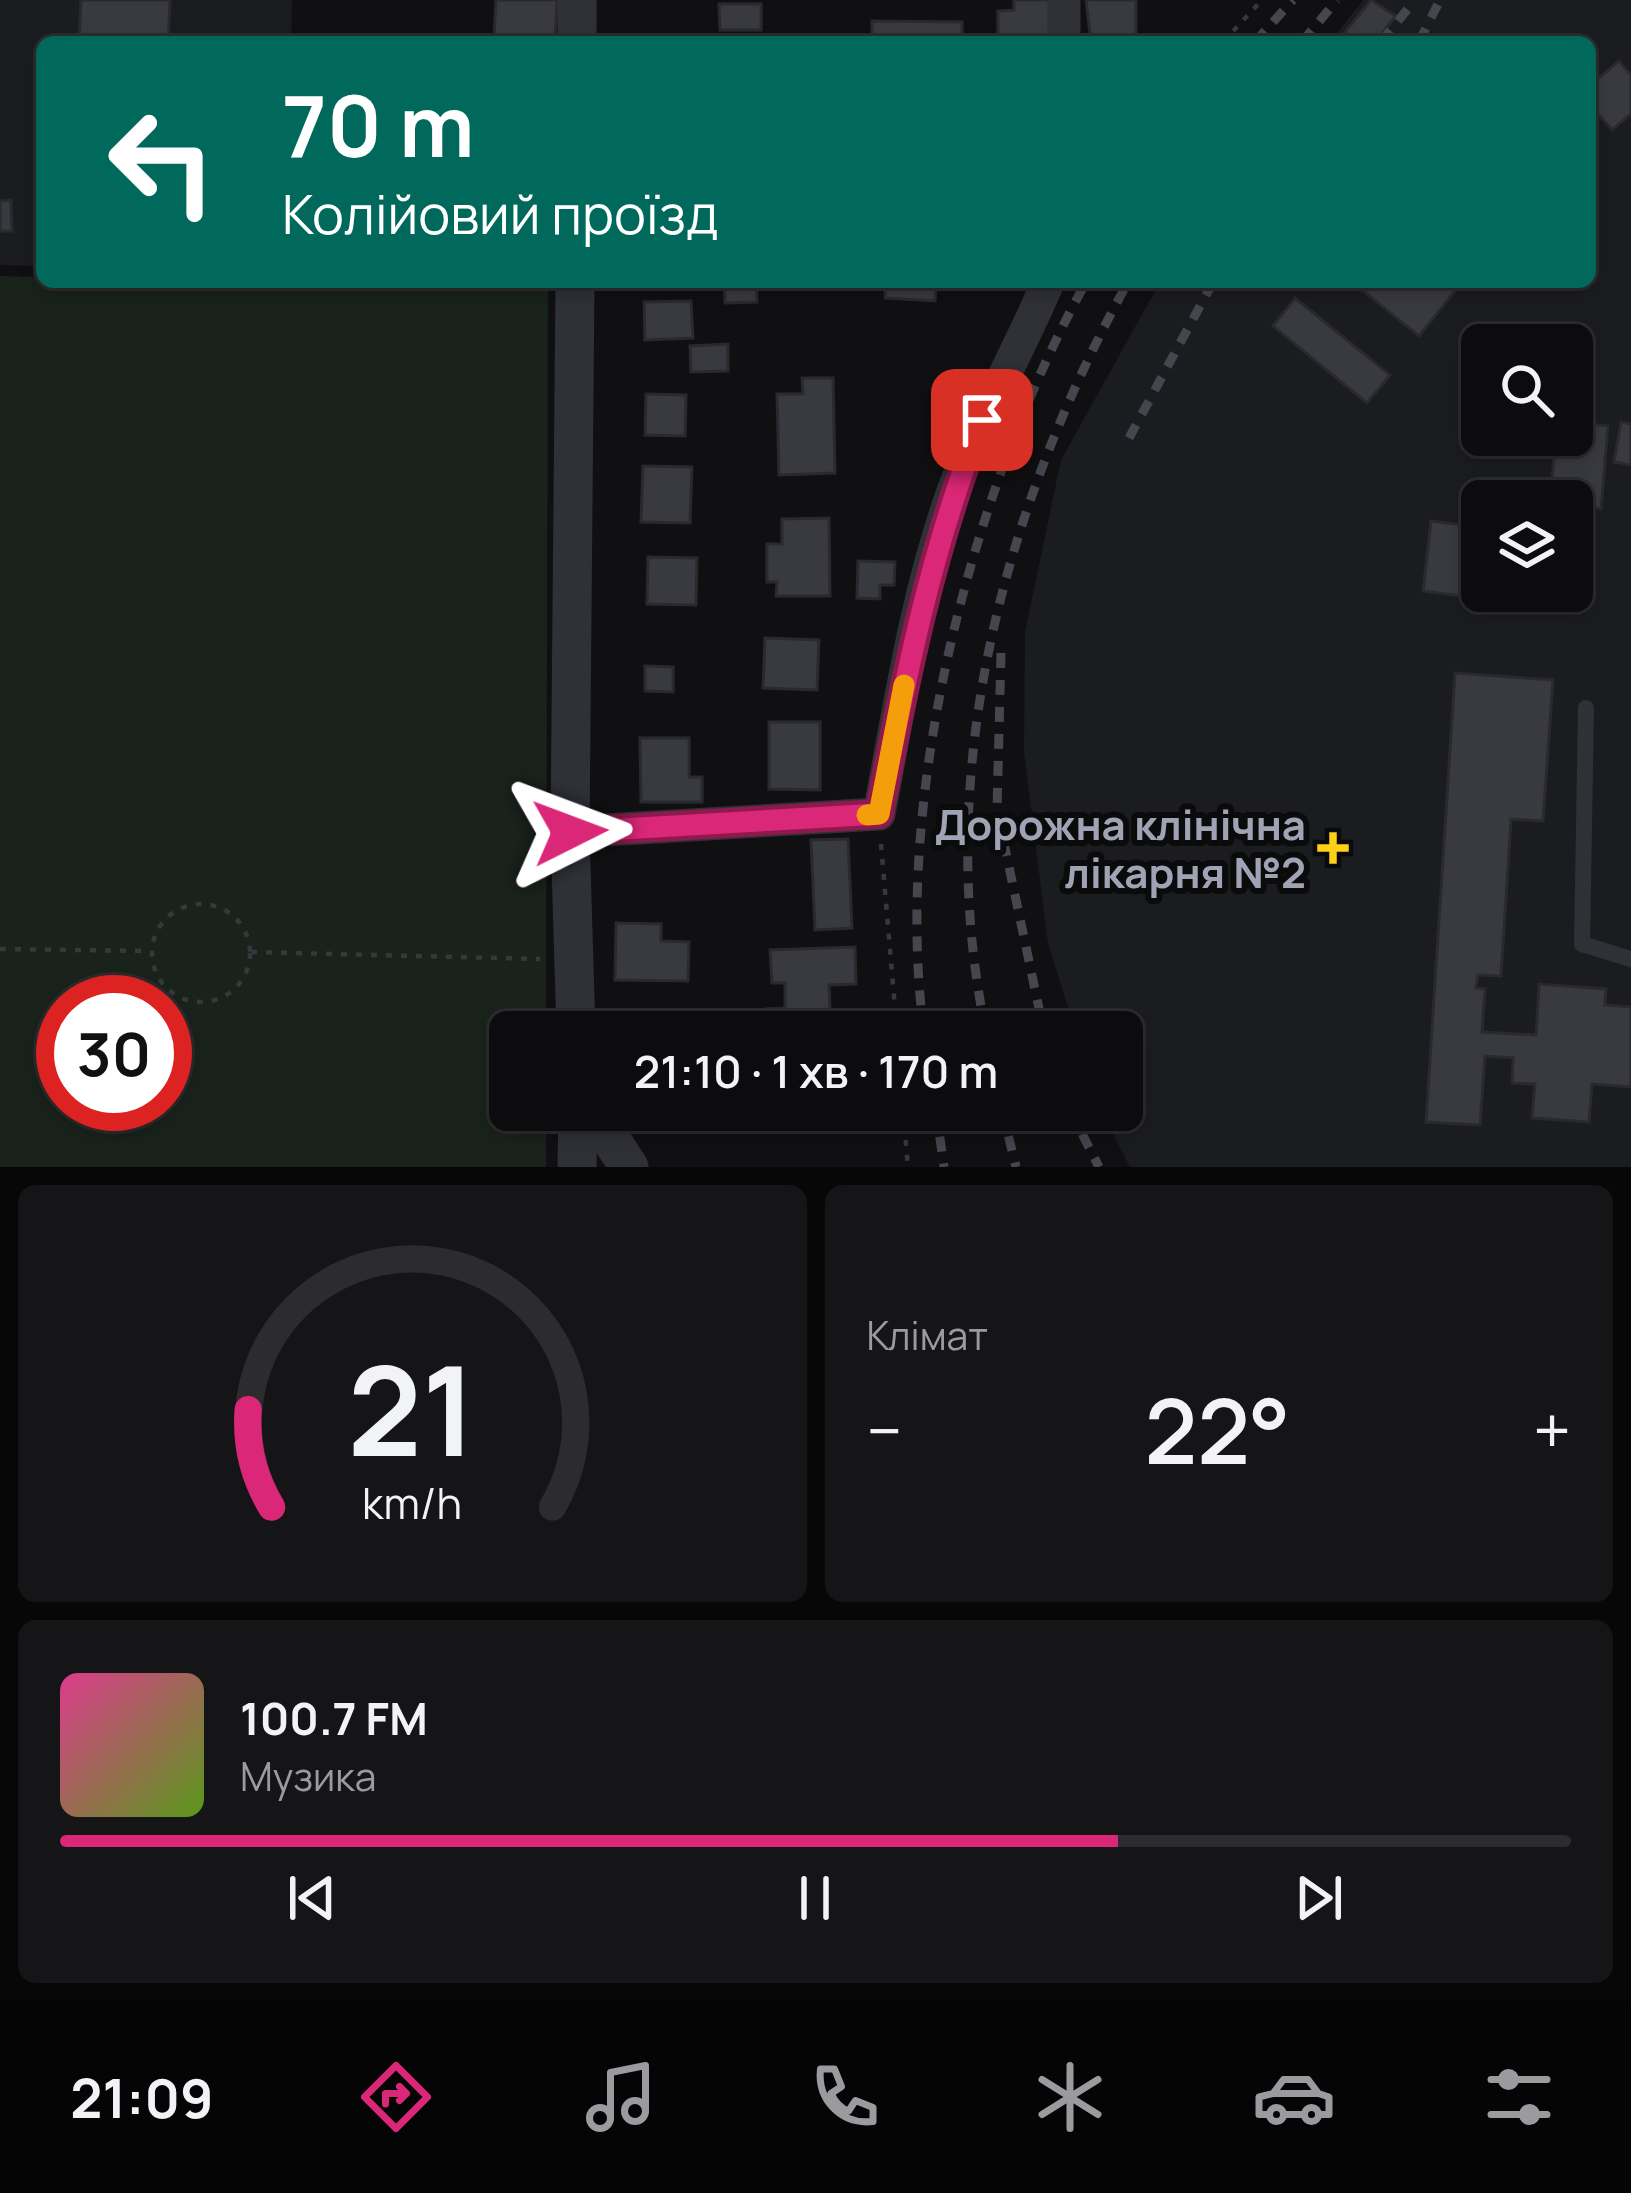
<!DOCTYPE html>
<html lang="uk">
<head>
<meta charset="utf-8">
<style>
  :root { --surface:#0c0c0e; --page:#151517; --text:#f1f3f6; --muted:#9a9b9e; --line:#2c2c2e; --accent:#db2777 }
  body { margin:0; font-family:Manrope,sans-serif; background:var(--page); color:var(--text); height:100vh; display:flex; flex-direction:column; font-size:45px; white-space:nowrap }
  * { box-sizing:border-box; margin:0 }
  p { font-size:39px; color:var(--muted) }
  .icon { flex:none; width:66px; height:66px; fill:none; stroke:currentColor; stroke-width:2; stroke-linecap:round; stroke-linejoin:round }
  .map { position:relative; height:1167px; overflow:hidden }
  .details { display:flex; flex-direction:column; gap:18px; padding:18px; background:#070708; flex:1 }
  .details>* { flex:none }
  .guide { position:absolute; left:36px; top:36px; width:1560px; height:252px; border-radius:18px; box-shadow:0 6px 18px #0003,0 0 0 3px var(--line); background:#00695c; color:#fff; overflow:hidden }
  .buttons { position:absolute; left:1461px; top:324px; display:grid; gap:24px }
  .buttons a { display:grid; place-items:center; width:132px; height:132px; border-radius:18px; background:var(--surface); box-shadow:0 6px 18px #0003,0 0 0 3px var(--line); font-size:60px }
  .speed { position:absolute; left:36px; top:975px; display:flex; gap:24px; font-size:60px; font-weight:700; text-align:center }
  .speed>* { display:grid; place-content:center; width:156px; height:156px; border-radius:50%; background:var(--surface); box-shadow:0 6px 18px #0003,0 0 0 3px var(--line); line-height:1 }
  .speed .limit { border:18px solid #d22; background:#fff; color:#111 }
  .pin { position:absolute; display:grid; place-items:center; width:102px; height:102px; color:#fff; margin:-51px; border-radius:24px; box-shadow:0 6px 18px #0006 }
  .me { position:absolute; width:132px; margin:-66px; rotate:87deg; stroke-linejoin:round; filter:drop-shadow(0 0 9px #0008) }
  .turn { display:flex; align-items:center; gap:42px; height:252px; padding:0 48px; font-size:54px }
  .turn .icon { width:156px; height:156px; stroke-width:2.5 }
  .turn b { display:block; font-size:84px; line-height:102px }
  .big { font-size:90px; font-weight:600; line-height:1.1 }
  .details .widget { flex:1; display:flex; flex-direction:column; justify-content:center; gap:18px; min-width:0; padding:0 42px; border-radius:18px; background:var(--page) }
  .details .dial { align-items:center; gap:0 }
  .dial svg { height:312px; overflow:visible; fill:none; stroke:var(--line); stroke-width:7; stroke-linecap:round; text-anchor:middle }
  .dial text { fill:var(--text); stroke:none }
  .song { display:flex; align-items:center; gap:36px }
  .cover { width:144px; height:144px; border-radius:18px; background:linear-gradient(135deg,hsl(330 70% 55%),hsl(90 70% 35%)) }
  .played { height:12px; border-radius:6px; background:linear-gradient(90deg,var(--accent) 70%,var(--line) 70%) }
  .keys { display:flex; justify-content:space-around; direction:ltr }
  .heat { display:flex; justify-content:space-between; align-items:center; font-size:66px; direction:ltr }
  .details .tiles { flex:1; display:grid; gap:18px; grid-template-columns:1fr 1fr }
  .widget:last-child { grid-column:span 2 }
  .trip { position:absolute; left:489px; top:1011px; width:654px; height:120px; border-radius:18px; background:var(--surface); box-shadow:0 6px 18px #0003,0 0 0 3px var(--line); font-weight:600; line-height:120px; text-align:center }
  .tab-bar { display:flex; height:192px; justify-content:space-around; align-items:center; background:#050506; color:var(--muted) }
  .tab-bar .icon { width:84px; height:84px }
  .tab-bar .on { color:var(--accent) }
  .tab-bar b { font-size:54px; color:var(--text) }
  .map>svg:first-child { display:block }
</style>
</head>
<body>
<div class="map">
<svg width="1631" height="1167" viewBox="0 0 1631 1167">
  <rect width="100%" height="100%" fill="#101012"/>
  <g fill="#1b1c1f" fill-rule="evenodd">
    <path d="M0,0H292L291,42H42V266L0,265Z"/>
    <path d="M1363,0H1631V1167H1130L1101,1110H1122V1032H1076L1048,944L1024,751L1025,632L1061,460L1160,282H1590V42H1330ZM1482,345H1572V435H1482ZM1482,501H1572V591H1482Z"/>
  </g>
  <path fill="#1a221c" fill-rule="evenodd" d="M0,276L42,277V282L548,284L546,1032H510V1110H546V1167H0ZM63,1002H165V1104H63Z"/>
  <g fill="#393a40" stroke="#2a2a2e" stroke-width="3">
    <path d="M81,0H170L168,42H79Z"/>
    <path d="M496,0H557L555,42L494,40Z"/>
    <path d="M1014,0H1052V42H998V11L1014,10Z"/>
    <path d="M1086,0H1136V42H1091Z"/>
    <path d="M1371,0L1396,16L1375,42H1337Z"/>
    <path d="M719,4H761V30H720Z"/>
    <path d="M872,21L962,22V42H872Z"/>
    <path d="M1619,61L1631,75V114L1612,130L1590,104V85Z"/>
    <path d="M11,200L12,231H0V201Z"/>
    <path d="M724,282H756L757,302L725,303Z"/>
    <path d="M886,282H936L935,301L885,298Z"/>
    <path d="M1352,282H1462L1419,336Z"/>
    <path d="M1295,298L1390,375L1367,403L1273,326Z"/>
    <path d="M691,301L693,338L645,340L644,302Z"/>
    <path d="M728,344V371L691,372L690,346Z"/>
    <path d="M802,378H833L835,473L779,475L777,394H803Z"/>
    <path d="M646,394L686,395L685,436L645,435Z"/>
    <path d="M1572,422L1608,426L1601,509L1550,501L1556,435H1572Z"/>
    <path d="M1621,422L1631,424V465L1614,462Z"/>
    <path d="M643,466L692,467L690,523L641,522Z"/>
    <path d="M829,518L830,596H776L777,582H767V544H782V519Z"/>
    <path d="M1431,521L1470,526L1461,596L1423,591Z"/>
    <path d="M648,557L697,558L696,605L647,604Z"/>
    <path d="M858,561L895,562L894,585H880V599L857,598Z"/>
    <path d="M765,638L819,640L817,690L763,688Z"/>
    <path d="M645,666L673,667V692L645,691Z"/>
    <path d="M1455,673L1553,680L1543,821L1511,819L1501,976L1478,975L1476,988L1485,989L1482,1032L1536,1035L1539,984L1606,989L1605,1005L1631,1007V1087L1592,1084L1589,1122L1532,1118L1535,1084L1512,1083L1513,1058L1485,1056L1480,1125L1426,1122Z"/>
    <path d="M769,722H820V790L769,789Z"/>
    <path d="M640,738H689V777H702V802H641Z"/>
    <path d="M848,839L852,928L815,930L811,840Z"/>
    <path d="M616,923L661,924V941L689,942L688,981L615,980Z"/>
    <path d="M855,947L856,984L829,985L831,1032H766V1009L785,1008V983H772L770,950Z"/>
  </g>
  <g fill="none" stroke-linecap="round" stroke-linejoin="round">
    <g stroke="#36383e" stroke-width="4.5" stroke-dasharray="6 9" stroke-linecap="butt">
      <path d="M1223,42L1262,0"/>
      <path d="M881,844L897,1032"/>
      <circle cx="201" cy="953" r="49"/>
      <path d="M0,949L150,951"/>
      <path d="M251,952L540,959"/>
      <path d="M903,1110L908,1167"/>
    </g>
    <path stroke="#303137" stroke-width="16" d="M1586,708L1582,944L1631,959"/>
    <g stroke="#303137" stroke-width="33">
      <path d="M1064,0V42"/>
      <path d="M570,832L879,814C899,710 915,601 950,500C976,424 1017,356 1048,282"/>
    </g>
    <g stroke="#303137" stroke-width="39">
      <path d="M577,42V0"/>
      <path d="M575,282L570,832L576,1032"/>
      <path d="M592,1110L629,1167"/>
      <path d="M577,1167L578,1110"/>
    </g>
    <g stroke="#45464e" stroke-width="9" stroke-dasharray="15 12" stroke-linecap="butt">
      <path d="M1255,42L1293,0"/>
      <path d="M1302,42L1337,0"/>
      <path d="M1381,42L1415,0"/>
      <path d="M1419,42L1440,0"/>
      <path d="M1129,438L1213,282"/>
      <path d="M1001,653L997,810L1044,1032"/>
      <path d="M924,1032C892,796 972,488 1086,282"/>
      <path d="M986,1032C932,774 1003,509 1128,282"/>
      <path d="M936,1110L944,1167"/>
      <path d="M1002,1110L1016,1167"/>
      <path d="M1070,1110L1099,1167"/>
    </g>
  </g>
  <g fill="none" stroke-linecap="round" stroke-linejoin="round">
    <g stroke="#8e194d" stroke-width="30">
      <path id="route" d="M570,832L879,814C905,680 931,548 982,420"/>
    </g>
    <use href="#route" stroke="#db2777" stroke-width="21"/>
    <path stroke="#f59e0b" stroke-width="21" d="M867,815L879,814L904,685"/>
  </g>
  <path fill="#ffd01a" stroke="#0b0b0c" stroke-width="4.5" d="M1327 830h12v12h12v12h-12v12h-12v-12h-12v-12h12z"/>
  <g text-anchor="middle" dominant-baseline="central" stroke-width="12" stroke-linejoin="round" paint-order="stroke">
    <g font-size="42" font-weight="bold" fill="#9fa3b4" stroke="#0b0b0c" text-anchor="end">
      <text x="1306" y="824">Дорожна клінічна<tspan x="1306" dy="48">лікарня №2</tspan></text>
    </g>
  </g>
</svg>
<div class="buttons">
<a><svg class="icon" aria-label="search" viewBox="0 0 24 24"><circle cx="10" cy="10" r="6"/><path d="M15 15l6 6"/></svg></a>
<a><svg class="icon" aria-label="layers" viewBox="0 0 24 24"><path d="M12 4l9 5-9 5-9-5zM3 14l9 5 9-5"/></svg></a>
</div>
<div class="speed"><div class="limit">30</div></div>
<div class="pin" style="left:982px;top:420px;background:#d93025"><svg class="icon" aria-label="arrive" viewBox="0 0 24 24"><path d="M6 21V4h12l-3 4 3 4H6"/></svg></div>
<svg class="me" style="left:570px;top:832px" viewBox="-20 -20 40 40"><path d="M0-17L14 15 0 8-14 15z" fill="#db2777" stroke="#fff" stroke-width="4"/></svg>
<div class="trip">21:10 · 1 хв · 170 m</div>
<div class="guide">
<div class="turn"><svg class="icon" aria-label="left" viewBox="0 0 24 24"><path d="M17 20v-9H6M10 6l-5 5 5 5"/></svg><div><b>70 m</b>Колійовий проїзд</div></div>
</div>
</div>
<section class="details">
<div class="tiles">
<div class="widget dial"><svg viewBox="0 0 100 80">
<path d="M14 69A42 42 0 1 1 86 69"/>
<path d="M14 69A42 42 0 0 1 8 44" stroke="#db2777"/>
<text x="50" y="56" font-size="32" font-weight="700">21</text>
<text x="50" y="72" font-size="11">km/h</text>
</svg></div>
<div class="widget"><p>Клімат</p>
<div class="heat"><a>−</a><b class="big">22°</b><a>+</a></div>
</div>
<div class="widget">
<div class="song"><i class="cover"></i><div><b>100.7 FM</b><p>Музика</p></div></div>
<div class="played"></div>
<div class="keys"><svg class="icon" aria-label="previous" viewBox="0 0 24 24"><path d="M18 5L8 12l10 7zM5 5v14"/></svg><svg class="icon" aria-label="pause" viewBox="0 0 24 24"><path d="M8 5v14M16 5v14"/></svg><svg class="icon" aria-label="next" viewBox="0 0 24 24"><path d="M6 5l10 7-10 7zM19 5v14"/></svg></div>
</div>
</div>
</section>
<nav class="tab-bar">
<b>21:09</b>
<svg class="icon on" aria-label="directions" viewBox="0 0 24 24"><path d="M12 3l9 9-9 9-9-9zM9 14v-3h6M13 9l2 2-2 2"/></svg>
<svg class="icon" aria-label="music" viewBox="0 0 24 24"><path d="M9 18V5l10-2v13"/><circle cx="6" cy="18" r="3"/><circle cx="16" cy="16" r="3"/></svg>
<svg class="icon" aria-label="phone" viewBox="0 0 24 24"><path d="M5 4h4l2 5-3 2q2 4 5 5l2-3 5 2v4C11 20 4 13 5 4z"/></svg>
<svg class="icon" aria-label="climate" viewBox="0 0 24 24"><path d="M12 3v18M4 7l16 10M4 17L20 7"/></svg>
<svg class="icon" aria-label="car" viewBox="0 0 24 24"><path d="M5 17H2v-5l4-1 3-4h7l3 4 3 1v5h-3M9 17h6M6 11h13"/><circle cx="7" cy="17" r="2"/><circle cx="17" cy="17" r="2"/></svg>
<svg class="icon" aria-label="filters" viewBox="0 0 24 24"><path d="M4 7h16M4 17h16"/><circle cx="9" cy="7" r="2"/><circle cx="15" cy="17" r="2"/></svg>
</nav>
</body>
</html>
